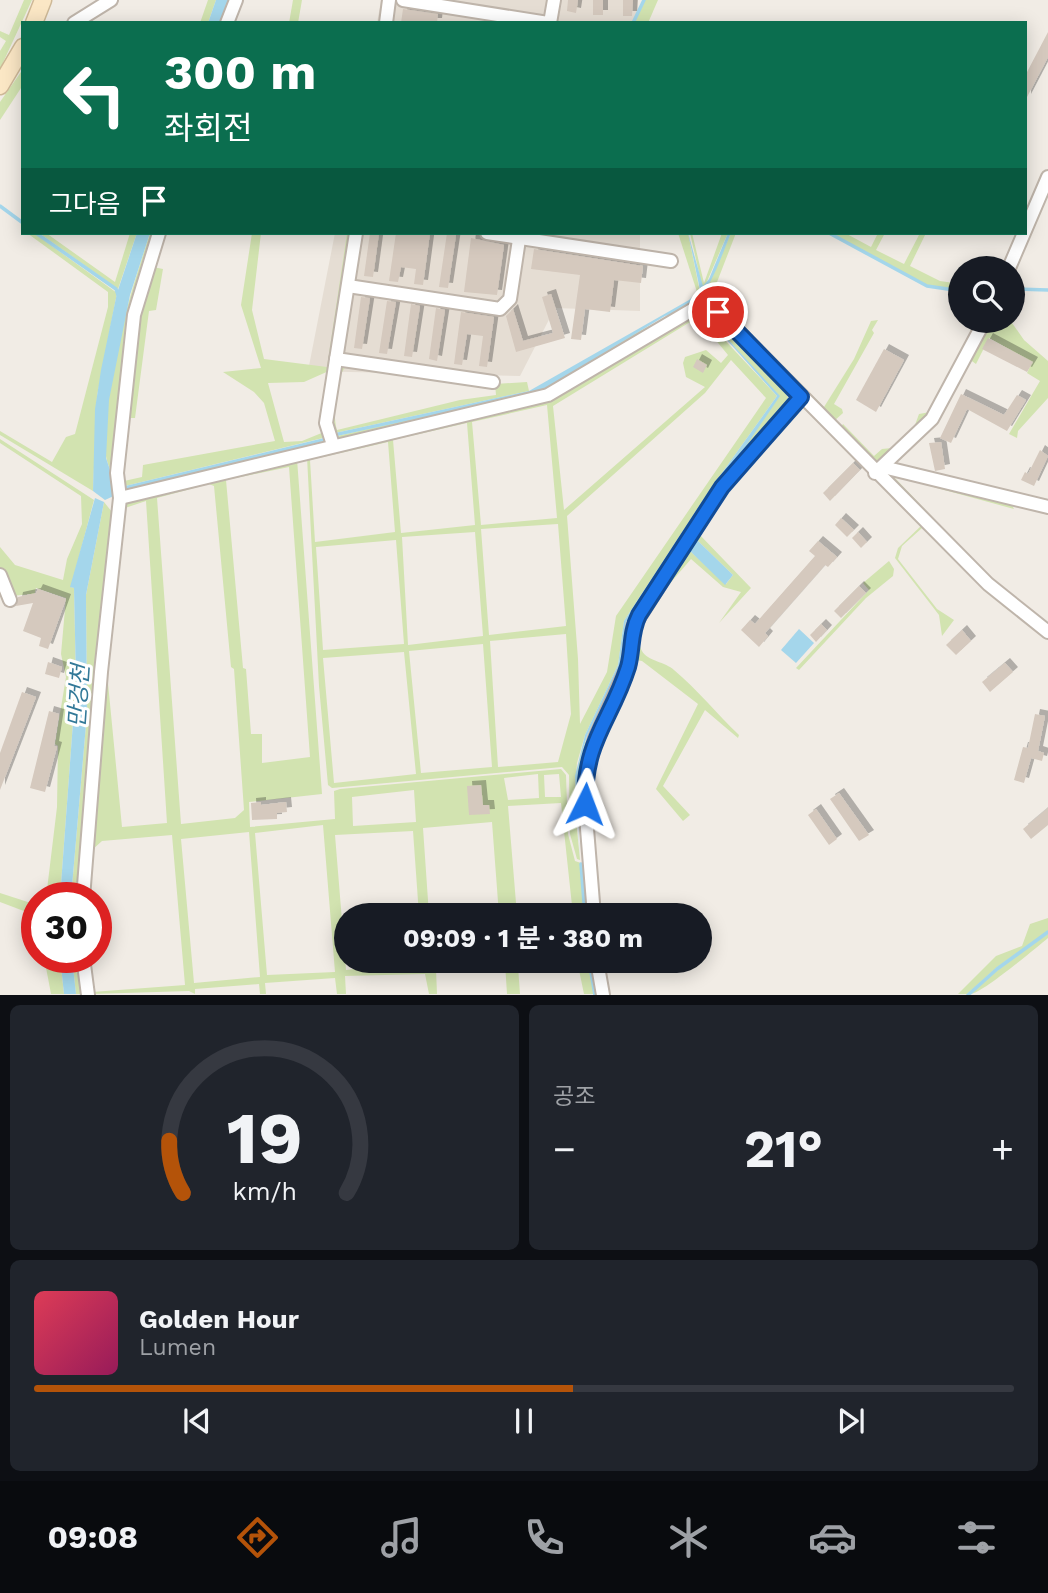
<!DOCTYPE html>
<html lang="ko">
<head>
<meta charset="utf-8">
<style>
  :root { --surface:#171b24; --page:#20242c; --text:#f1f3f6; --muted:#9ea1a6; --line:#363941; --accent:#b45309 }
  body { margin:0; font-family:"Work Sans","Noto Sans KR",sans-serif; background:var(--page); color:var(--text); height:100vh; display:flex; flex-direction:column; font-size:26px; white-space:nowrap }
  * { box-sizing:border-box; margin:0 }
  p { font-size:23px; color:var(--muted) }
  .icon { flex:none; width:38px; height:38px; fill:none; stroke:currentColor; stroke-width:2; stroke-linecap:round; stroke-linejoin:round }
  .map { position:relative; height:995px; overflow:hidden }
  .drawer { display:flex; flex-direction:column; gap:10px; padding:10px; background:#0d0f14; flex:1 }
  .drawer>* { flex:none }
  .banner { position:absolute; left:21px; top:21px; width:1006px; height:214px; border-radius:0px; box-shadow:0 4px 18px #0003; background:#0b6e4f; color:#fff; overflow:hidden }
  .buttons { position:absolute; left:948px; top:256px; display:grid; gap:14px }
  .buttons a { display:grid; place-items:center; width:77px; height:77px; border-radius:50%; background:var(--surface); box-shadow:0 4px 18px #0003; font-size:35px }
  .speed { position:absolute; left:21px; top:882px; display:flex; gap:14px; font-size:35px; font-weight:700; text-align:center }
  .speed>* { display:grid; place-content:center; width:91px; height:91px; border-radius:50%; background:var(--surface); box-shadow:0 4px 18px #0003; line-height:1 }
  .speed .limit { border:10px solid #d22; background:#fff; color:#111 }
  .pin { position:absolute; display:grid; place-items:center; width:60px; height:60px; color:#fff; margin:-30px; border:4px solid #fff; border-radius:50%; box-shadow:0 2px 7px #0007 }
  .me { position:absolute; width:77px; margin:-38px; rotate:3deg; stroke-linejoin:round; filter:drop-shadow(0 0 5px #0008) }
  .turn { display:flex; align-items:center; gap:24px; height:147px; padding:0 28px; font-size:32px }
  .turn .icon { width:91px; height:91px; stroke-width:2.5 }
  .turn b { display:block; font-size:49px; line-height:60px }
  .then { display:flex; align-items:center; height:66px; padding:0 28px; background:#0003; gap:14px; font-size:26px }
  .big { font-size:52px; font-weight:700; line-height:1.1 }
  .drawer .widget { flex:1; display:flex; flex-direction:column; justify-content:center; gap:10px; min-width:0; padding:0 24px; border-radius:10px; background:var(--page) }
  .drawer .dial { align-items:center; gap:0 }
  .dial svg { height:182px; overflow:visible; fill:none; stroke:var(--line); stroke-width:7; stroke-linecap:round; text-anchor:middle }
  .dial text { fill:var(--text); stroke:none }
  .song { display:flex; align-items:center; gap:21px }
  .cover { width:84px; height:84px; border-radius:10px; background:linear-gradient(135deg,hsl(350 70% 55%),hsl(330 70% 35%)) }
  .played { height:7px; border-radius:4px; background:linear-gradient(90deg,var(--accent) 55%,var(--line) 55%) }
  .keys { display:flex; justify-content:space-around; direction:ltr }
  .heat { display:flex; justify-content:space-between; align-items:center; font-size:38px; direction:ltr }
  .drawer .tiles { flex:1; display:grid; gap:10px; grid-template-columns:1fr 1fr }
  .widget:last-child { grid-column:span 2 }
  .trip { position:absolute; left:334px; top:903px; width:378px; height:70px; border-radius:35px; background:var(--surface); box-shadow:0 4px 18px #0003; font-weight:700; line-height:70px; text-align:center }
  .menu { display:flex; height:112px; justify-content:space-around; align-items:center; background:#090b0e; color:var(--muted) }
  .menu .icon { width:49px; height:49px }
  .menu .current { color:var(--accent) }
  .menu b { font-size:32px; color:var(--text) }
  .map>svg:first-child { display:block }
</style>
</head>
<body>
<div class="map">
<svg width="1048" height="995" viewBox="0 0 1048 995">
  <defs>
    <filter id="shadow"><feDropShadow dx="5" dy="-5" stdDeviation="0" flood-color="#0004"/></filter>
  </defs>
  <rect width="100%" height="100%" fill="#f1ece5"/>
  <g fill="#e5ddd3">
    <path d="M381,0H638V23H377Z"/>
    <path d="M335,233H640V311L555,308L520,376L308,371Z"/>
  </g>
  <g fill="#d2e3b0" fill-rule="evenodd">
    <path d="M24,0H32L0,69V51L6,41L0,37V31L9,35Z"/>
    <path d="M208,0H216L208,23H200Z"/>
    <path d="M293,0H302L298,23H289Z"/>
    <path d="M645,0H658L648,23H634Z"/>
    <path d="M23,69V85L0,120V102Z"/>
    <path d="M27,233H34L117,293L97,396L93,491L0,435V431L52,462L66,437L75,434L108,307V292Z"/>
    <path d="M39,233H46L115,282L130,233H137L118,289Z"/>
    <path d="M150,233H157L137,296L117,486C114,477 107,465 106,456C103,380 127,304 150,233Z"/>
    <path d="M252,233H261L252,310L264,359L327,367L347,233H352L331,370L304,382L268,383L284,442L302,441L324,432L327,437L121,487L124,481L142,477L143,465L275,441L264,403L254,392L223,372L261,368L241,305Z"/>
    <path d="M678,233H688L700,292H697Z"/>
    <path d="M690,233H692L704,283L722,233H728L705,286H702Z"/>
    <path d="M731,233H736L712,295L824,407L854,359L871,321L878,320L872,330L874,333L834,404L842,409L843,413L833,422L710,304L551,390L340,439L337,436L546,388L636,333L702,299Z"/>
    <path d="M831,233H845L871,247L878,233H885L876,250L904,264L920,233H926L910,266L940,281L961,284V290L927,285Z"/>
    <path d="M153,267L163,269L156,310L149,311L135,418H127L135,328Z"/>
    <path d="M696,314L709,317L720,335L777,396L709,491L624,621L618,665L585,735L577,763L574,799L580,860L577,859L570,834L569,775L562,767L332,788L328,785L319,686L307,457L536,402ZM695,319L700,321L728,355L721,363L706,350L685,357L683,363L686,377L705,387L564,510L553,406ZM731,360L766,398L616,616L607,672L580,724L578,659L567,516L705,393ZM547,405L557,518L481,525L472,422ZM467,423L475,525L401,533L393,440ZM388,442L395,532L315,542L310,460ZM558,524L566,626L489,635L481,529ZM475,532L483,636L408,645L402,537ZM396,540L404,644L323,650L316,547ZM566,634L571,714L558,762L498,767L490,641ZM483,644L492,767L421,773L409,651ZM404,652L416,774L334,783L323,658Z"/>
    <path d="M711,316L722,321L784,385L789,401L657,580L591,740L587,862L583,860C581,831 573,802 577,774C583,735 605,704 619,668C628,647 618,636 632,611L779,396L722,333Z"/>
    <path d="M980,320H983C965,354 915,460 873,462L841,427L843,424L874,456L882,449L892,448L915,425L919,414L930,412Z"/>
    <path d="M989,320H1010L1024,340L1048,361V398L1018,431L1017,438L1009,434L1040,381L1027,373L1032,362L989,338L976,364L969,359Z"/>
    <path d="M339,365H348C335,374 332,415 337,430L460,400L496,395L495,384L527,382L529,391L335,433L331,420Z"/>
    <path d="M800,405L846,449L803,408L740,476L698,533L751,588L719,623L741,592L723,587L691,559C676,577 628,627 642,651C647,661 666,662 674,670C697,689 717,714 739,735L738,738L705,710L663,786L690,815L683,821L656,789L698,704L642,661L636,660L630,672L642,616L738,471ZM698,541L733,575L726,584L690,551Z"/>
    <path d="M0,439L94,500L71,587L74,588L76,682L60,898H46L57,807L58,746L55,744L66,677L61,654L66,598L36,588L33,600L31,594L12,596L0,567V547L15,565L63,580L67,559L82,524L81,496L0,443Z"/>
    <path d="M297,459L322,794L249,802L250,827L335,819L334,791L340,789L561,769L566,775L568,834L575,861L581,863L584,915H573L561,803L508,806L517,915H499L492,822L423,828L429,915H419L413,831L335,835L346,970L423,961H588L594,994H584L579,970L518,966L520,994H507L505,963L436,969L437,994H429L425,974L345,976L346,994H337L335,978L265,983L266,994H260L259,984L195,989V994L189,991L92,994V992L185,985L172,835L102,841L92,850L90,898H86L121,509L127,501ZM289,467L310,757L262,763V734H251L246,669L243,668L226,480ZM209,484L214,486L231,667L234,669L244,810L235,818L181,824L157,498ZM146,501L167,823L122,827L107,673L125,508ZM538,774L539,798L508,800L504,778ZM559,774L561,797H545L544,775ZM414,790L416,822L353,826L352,797ZM323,825L335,972L267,975L255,833ZM249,832L260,977L194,983L181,839Z"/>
    <path d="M883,470L1010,501L1014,509L893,476L985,572L1022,606L1048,623V627L1006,597Z"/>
    <path d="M104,502L112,512L81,898H71L87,713L86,595Z"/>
    <path d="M923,524L1048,637V640L1003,606L922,528L902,546L898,559L937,609L954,620L942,636L939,615L895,558L898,548Z"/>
    <path d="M889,561L894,569L893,576L866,598L799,670L796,668L869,590L863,583Z"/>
    <path d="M0,893L37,905V916L0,902Z"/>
    <path d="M1048,918V931L996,968L967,994H958L996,956L1022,946L1030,924Z"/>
    <path d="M1048,933V938C1036,948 980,995 970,994L997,969Z"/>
    <path d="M44,957H60L64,994H51Z"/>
    <path d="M72,957H81L86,994H76Z"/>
  </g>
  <g fill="#a4d6eb">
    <path d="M216,0H229L221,23H208Z"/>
    <path d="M137,233H150L130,295L109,400L106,458L118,494L105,500L93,491L95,409L101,370L117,293Z"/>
    <path d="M688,233L703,286L709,279L728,233H731C716,268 708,308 665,316L546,388L530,394L337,436L335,433L529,391L689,300L700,290Z"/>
    <path d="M711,316L722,333L780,396L626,622L620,666L587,736L579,764L577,799L580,860L575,776L585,735L618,665L624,621L709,491L777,396L710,321Z"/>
    <path d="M324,438V441L121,493V487Z"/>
    <path d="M95,498L104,502L86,595L87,713L71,898H60L76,682L74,588L70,587Z"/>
    <path d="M698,541L733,575L725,585L689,550Z"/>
    <path d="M799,629L814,643L796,663L781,650Z"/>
    <path d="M60,957H72L76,994H64Z"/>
  </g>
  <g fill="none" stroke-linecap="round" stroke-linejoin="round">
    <g stroke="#a4d6eb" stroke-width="3.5">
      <path d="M633,23L644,0"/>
      <path d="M0,206L23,223"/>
      <path d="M36,233L116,289L118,295"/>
      <path d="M829,233L927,286L961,291"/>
      <path d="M1013,289L1048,290"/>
      <path d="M581,864L585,915"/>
      <path d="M589,961L595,995"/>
      <path d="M968,995L997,969L1048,932"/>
    </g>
  </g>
  <g fill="#d5c9be" filter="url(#shadow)">
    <path d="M568,0H578L576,13L567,11Z"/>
    <rect x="593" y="0" width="10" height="15"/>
    <path d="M623,0H633L632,16H623Z"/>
    <path d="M403,9L438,14L437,23H401Z"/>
    <path d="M1048,32V57L1026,99V74Z"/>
    <path d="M370,233H379L373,277L364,276Z"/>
    <path d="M396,233H430L423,285L414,284L416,269L401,267L398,282L389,281Z"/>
    <path d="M447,233L456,235L448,288L439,287Z"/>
    <path d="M471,238L504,245L497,295L464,292Z"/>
    <path d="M534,249L643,266L641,283L614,280L610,312L585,309L581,340L571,339L580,275L531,269Z"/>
    <path d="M551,294L565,338L516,352L506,316L513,309L523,341L553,333L542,297Z"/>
    <path d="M361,297L370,298L362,349L354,348Z"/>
    <path d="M387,301L396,302L387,354L379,353Z"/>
    <path d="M411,304L420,306L412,357L404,356Z"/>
    <path d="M436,308L445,310L437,361L429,359Z"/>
    <path d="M461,312L494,317L487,367L479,366L483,336L467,334L462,365L454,364Z"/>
    <path d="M988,338L1033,362L1027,372L982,349Z"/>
    <path d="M884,349L904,360L876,412L856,400Z"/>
    <path d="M697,359L707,365L703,373L693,367Z"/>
    <path d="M961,394L1004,415L1017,395L1026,400L1007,431L967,409L951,443L940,438Z"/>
    <path d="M941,442L945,469L935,471L929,443Z"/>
    <path d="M1040,450L1048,456L1034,486L1021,480L1025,472L1028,474Z"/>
    <path d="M853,463L860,470L830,501L823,493Z"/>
    <path d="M841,518L854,530L847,537L835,525Z"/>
    <path d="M858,532L867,542L861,548L852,538Z"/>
    <path d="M818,541L837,557L828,567L825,565L765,633L768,636L759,647L741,630L750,620L755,624L815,556L809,551Z"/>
    <path d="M859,586L866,593L841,618L834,611Z"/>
    <path d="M38,589L66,599L48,649L39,646L41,638L23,631L33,603L16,606L18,597L36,593Z"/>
    <path d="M821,624L827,630L816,642L810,635Z"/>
    <path d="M962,630L971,641L956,655L946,645Z"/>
    <path d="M48,662L62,667L59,678L45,674Z"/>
    <path d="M1005,663L1013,672L990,692L982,682Z"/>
    <path d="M22,692L36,697L0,790V753Z"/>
    <path d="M49,711L59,714L54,746L57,747L45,792L30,788Z"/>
    <path d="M1035,714L1045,716L1038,751L1044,753L1042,761L1031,758L1024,783L1014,780L1023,747L1028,748Z"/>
    <path d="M481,785L483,805H489L490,814L469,815L467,786Z"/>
    <path d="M839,793L869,835L859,841L830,799Z"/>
    <path d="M261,802V805L286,802L287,812L277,813V819L252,820L251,803Z"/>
    <path d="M1048,808V825L1031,839L1023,829Z"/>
    <path d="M816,809L837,839L829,845L808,815Z"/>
  </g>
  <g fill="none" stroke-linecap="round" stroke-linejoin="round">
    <g stroke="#bfb5ab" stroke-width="16">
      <g id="street">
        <path d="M403,0L548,23"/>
        <path d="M74,23L111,0"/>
        <path d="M227,23L236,0"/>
        <path d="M386,23L389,0"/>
        <path d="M550,23L554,0"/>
        <path d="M487,233L671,261"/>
        <path d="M1009,268L1048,177"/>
        <path d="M348,286L500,309L510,299L520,233"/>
        <path d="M336,359L493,382"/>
        <path d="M333,445L326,423L356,233"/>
        <path d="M883,467L1048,507"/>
        <path d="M875,473L932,419L985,320"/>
        <path d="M120,498L548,395L692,310L711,309L725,318L988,584L1048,632"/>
        <path d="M0,575L10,600"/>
        <path d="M83,898L101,672L120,498L117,473L134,315L159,233"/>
        <path d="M594,915L585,804L586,774L595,738L628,665L633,627L722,487L801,397"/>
        <path d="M83,957L88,995"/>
        <path d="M597,961L603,995"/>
      </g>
    </g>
    <g stroke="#ceb997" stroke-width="19">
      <g id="secondary">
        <path d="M34,23L43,0"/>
        <path d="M0,86L23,47"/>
      </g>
    </g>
    <use href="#street" stroke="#fff" stroke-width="12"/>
    <use href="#secondary" stroke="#fbe7c5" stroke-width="16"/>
  </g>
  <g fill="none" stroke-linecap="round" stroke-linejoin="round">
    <g stroke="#114b97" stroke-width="18">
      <path id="route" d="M585,804C584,740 611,721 628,667C633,649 630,633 639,615L722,487L801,397L718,312"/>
    </g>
    <use href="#route" stroke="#1a73e8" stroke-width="12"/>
  </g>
  <g text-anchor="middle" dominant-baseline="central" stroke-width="6" stroke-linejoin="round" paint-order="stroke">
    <g font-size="23" font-style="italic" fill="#327998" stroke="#fff">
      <text transform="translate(79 696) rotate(-86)">만겅천</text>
    </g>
  </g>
</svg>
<div class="buttons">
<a><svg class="icon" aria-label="search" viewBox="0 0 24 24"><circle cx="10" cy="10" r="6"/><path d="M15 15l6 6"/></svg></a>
</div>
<div class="speed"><div class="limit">30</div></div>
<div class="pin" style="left:718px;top:312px;background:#d93025"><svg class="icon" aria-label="arrive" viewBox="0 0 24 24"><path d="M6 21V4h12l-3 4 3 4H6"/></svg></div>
<svg class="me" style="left:585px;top:804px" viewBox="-20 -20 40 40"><path d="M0-17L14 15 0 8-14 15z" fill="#1a73e8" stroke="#fff" stroke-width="4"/></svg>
<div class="trip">09:09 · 1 분 · 380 m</div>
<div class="banner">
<div class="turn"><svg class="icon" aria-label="left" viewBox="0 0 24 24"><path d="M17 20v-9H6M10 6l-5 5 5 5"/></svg><div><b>300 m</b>좌회전</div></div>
<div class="then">그다음<svg class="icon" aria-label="arrive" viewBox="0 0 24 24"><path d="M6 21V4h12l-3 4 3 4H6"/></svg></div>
</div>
</div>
<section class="drawer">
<div class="tiles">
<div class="widget dial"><svg viewBox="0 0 100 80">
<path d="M14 69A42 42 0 1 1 86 69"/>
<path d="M14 69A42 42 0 0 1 8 46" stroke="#b45309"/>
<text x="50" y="56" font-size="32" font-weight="700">19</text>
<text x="50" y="72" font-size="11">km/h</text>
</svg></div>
<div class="widget"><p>공조</p>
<div class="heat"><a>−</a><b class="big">21°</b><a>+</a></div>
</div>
<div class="widget">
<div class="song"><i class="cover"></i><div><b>Golden Hour</b><p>Lumen</p></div></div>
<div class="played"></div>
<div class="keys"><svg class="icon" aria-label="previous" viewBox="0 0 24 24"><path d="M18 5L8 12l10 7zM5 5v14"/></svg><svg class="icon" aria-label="pause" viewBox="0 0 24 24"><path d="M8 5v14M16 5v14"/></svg><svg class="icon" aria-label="next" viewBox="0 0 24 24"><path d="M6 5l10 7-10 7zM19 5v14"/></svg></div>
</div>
</div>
</section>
<nav class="menu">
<b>09:08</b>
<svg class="icon current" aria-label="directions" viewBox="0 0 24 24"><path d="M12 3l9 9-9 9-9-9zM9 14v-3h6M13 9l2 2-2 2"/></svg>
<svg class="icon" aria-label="music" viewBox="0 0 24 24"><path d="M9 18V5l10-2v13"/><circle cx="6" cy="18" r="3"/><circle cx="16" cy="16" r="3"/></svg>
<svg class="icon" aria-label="phone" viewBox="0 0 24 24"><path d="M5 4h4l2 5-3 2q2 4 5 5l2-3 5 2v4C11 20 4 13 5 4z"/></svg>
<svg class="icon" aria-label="climate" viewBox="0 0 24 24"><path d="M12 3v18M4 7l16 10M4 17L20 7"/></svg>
<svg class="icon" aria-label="car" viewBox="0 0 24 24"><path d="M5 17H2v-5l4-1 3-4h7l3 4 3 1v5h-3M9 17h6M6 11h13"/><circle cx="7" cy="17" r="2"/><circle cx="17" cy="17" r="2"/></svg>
<svg class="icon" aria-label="filters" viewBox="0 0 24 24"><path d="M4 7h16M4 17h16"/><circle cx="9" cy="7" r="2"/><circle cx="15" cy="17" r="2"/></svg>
</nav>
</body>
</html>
